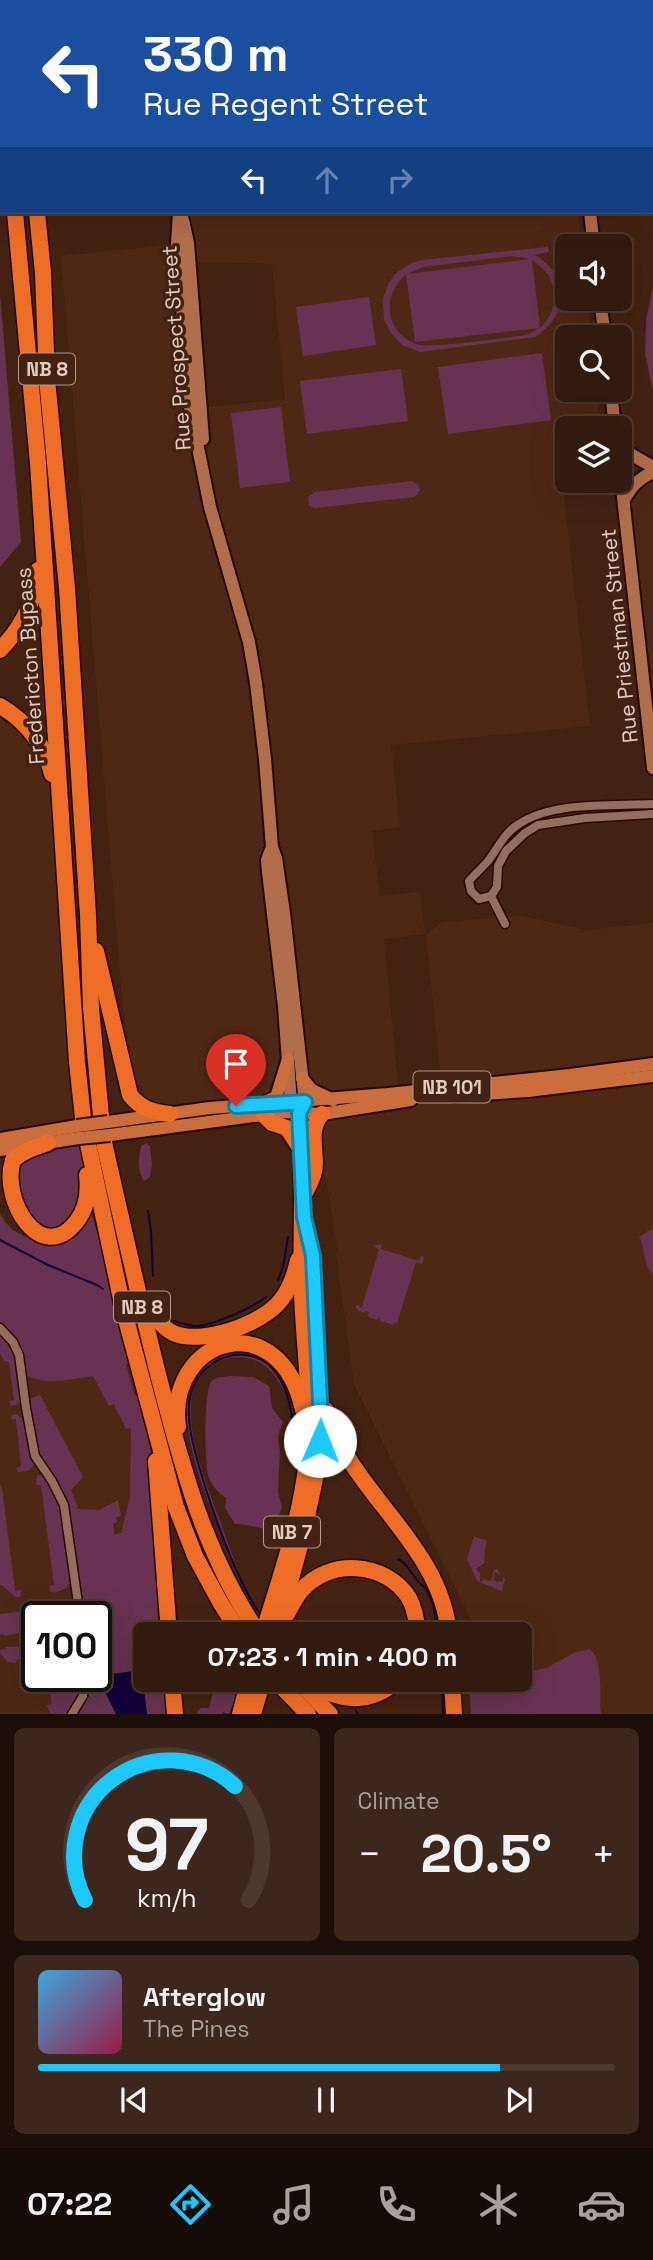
<!DOCTYPE html>
<html lang="en">
<head>
<meta charset="utf-8">
<style>
  :root { --surface:#321a0e; --page:#3d271c; --text:#f1f3f6; --muted:#a8a19e; --line:#4d382e; --accent:#1cc9fc }
  body { margin:0; font-family:"Space Grotesk",sans-serif; background:var(--page); color:var(--text); height:100vh; display:flex; flex-direction:column; font-size:26px; white-space:nowrap }
  * { box-sizing:border-box; margin:0 }
  p { font-size:23px; color:var(--muted) }
  .icon { flex:none; width:38px; height:38px; fill:none; stroke:currentColor; stroke-width:2; stroke-linecap:round; stroke-linejoin:round }
  .map { position:relative; height:1714px; overflow:hidden }
  .panel { display:flex; flex-direction:column; gap:14px; padding:14px; background:#1c0e08; flex:1 }
  .panel>* { flex:none }
  .guide { position:absolute; left:0px; top:0px; width:654px; height:214px; box-shadow:0 7px 28px #0002,0 0 0 2px var(--line); background:#1a4fa0; color:#fff; overflow:hidden }
  .buttons { position:absolute; left:555px; top:234px; display:grid; gap:14px }
  .buttons a { display:grid; place-items:center; width:77px; height:77px; border-radius:10px; background:var(--surface); box-shadow:0 7px 28px #0002,0 0 0 2px var(--line); font-size:35px }
  .speed { position:absolute; left:21px; top:1601px; display:flex; gap:14px; font-size:35px; font-weight:700; text-align:center }
  .speed>* { display:grid; place-content:center; width:91px; height:91px; border-radius:50%; background:var(--surface); box-shadow:0 7px 28px #0002,0 0 0 2px var(--line); line-height:1 }
  .speed .limit { border:4px solid #111; border-radius:10px; background:#fff; color:#111 }
  .pin { position:absolute; display:grid; place-items:center; width:60px; height:60px; color:#fff; margin:-72px -30px; border-radius:50% 50% 50% 0; rotate:-45deg; box-shadow:0 0 7px #0007 }
  .pin .icon { rotate:45deg }
  .me { position:absolute; width:77px; margin:-38px; rotate:1deg; stroke-linejoin:round; filter:drop-shadow(0 0 5px #0008) }
  .turn { display:flex; align-items:center; gap:24px; height:147px; padding:0 28px; font-size:32px }
  .turn .icon { width:91px; height:91px; stroke-width:2.5 }
  .turn b { display:block; font-size:49px; line-height:60px }
  .lanes { display:flex; align-items:center; height:66px; padding:0 28px; background:#0003; justify-content:center; gap:35px; direction:ltr }
  .lanes .off { opacity:.35 }
  .big { font-size:52px; font-weight:600; line-height:1.1 }
  .panel .card { flex:1; display:flex; flex-direction:column; justify-content:center; gap:10px; min-width:0; padding:0 24px; border-radius:10px; background:var(--page) }
  .panel .dial { align-items:center; gap:0 }
  .dial svg { height:182px; overflow:visible; fill:none; stroke:var(--line); stroke-width:7; stroke-linecap:round; text-anchor:middle }
  .dial text { fill:var(--text); stroke:none }
  .song { display:flex; align-items:center; gap:21px }
  .cover { width:84px; height:84px; border-radius:10px; background:linear-gradient(135deg,hsl(200 70% 55%),hsl(340 70% 35%)) }
  .played { height:7px; border-radius:4px; background:linear-gradient(90deg,var(--accent) 80%,var(--line) 80%) }
  .keys { display:flex; justify-content:space-around; direction:ltr }
  .heat { display:flex; justify-content:space-between; align-items:center; font-size:38px; direction:ltr }
  .panel .tiles { flex:1; display:grid; gap:14px; grid-template-columns:1fr 1fr }
  .card:last-child { grid-column:span 2 }
  .trip { position:absolute; left:133px; top:1622px; width:399px; height:70px; border-radius:10px; background:var(--surface); box-shadow:0 7px 28px #0002,0 0 0 2px var(--line); font-weight:600; line-height:70px; text-align:center }
  .tab-bar { display:flex; height:112px; justify-content:space-around; align-items:center; background:#140a06; color:var(--muted) }
  .tab-bar .icon { width:49px; height:49px }
  .tab-bar .current { color:var(--accent) }
  .tab-bar b { font-size:32px; color:var(--text) }
  .map>svg:first-child { display:block }
</style>
</head>
<body>
<div class="map">
<svg width="653" height="1714" viewBox="0 0 653 1714">
  <rect width="100%" height="100%" fill="#432212"/>
  <g fill="#4f2815" fill-rule="evenodd">
    <rect x="32" y="0" width="268" height="2"/>
    <path d="M181,212H578L582,247H567V299H588L592,338H567V390H598L601,429H567V451L559,452L590,726L391,745L400,827L372,831L380,896L420,892L425,934L384,939L399,1093L333,1100L306,1085L284,913L288,1059L276,1097L170,1114L136,1103L122,998L61,256L177,244L201,408L285,399L272,264L190,262Z"/>
    <path d="M653,472V700L646,701L624,500Z"/>
    <path d="M0,706L10,712L52,771L77,1126L0,1139Z"/>
    <path d="M522,916L587,930L653,923V1064L442,1089L426,935L441,922Z"/>
    <path d="M653,1079V1714H601L600,1685L590,1649L576,1652L546,1668L520,1673V1634H478L354,1384L336,1255L338,1251L316,1122L389,1103Z"/>
    <path d="M0,1240L123,1308L157,1465L145,1634V1680H172L175,1714H0ZM37,1617H96V1676H37Z"/>
  </g>
  <g fill="#683352" fill-rule="evenodd">
    <path d="M548,247L549,252L534,255C570,273 569,317 535,337L420,352L402,345L391,333L384,320L383,299L388,284L396,273L412,263L421,260ZM512,256L530,259L407,274L423,267ZM532,260C558,275 562,307 540,328ZM406,274L415,342L539,328C534,331 530,334 525,335C508,338 429,349 416,344C403,339 391,327 390,312C388,297 395,284 406,274Z"/>
    <path d="M653,287V391L645,354L646,320Z"/>
    <path d="M0,294L21,542L0,567Z"/>
    <path d="M369,297L376,345L303,356L296,307Z"/>
    <path d="M542,353L551,420L448,434L438,367Z"/>
    <path d="M401,369L408,421L307,434L300,381Z"/>
    <path d="M281,407L290,482L240,488L231,413Z"/>
    <path d="M412,481L417,484L420,489L418,494L414,497L315,508L309,506L308,497L315,492Z"/>
    <path d="M147,1143L150,1146L152,1164L150,1177L144,1181C137,1171 138,1156 142,1145Z"/>
    <path d="M82,1145L86,1179L85,1194L64,1228L33,1231L10,1176L25,1159L50,1153L58,1148Z"/>
    <path d="M90,1213L94,1221L132,1362L126,1364L134,1394L140,1399L151,1452L165,1634H145V1680H165L166,1714H147L142,1673C127,1670 112,1675 96,1673V1617H82L67,1506L64,1494L37,1451L28,1399L40,1395L83,1477L71,1490L78,1509L99,1510L118,1500L121,1515L116,1518L117,1522L113,1524L114,1535L121,1533L130,1498L131,1428L126,1429L114,1404L109,1406L93,1376C71,1379 47,1386 26,1375C23,1353 18,1338 0,1324V1214C11,1234 28,1239 49,1243Z"/>
    <path d="M653,1228V1275C643,1265 646,1249 639,1237Z"/>
    <path d="M382,1244L381,1249L419,1261L421,1256L424,1257L422,1264L416,1262L397,1323L394,1322L393,1325L380,1321V1317L378,1320L368,1317L369,1312L365,1311L364,1313L356,1309V1305L362,1307L379,1250L374,1246Z"/>
    <path d="M0,1333C19,1352 17,1373 21,1398L17,1405L11,1406L9,1401L14,1400L9,1362L4,1361L0,1353Z"/>
    <path d="M227,1355C258,1355 281,1360 287,1396C276,1375 266,1359 241,1357C228,1357 216,1360 206,1369C172,1401 203,1473 216,1511C224,1532 232,1554 240,1576C231,1563 226,1546 220,1531C205,1493 171,1414 195,1375C202,1365 216,1359 227,1355Z"/>
    <path d="M231,1376L253,1377L269,1386L272,1408L283,1422L278,1436L280,1451L278,1492L282,1508L273,1530C260,1529 249,1524 235,1524L225,1508L226,1498C219,1493 212,1486 209,1478C204,1467 204,1390 211,1382C216,1376 224,1377 231,1376Z"/>
    <path d="M17,1414L25,1421L34,1465L28,1471L18,1472L16,1468L21,1466L16,1419H11L12,1415Z"/>
    <path d="M42,1474C48,1482 54,1489 58,1498C64,1513 74,1574 67,1588L54,1593L50,1591L49,1586L54,1585L41,1485H36L37,1476Z"/>
    <path d="M0,1485L2,1488L15,1591L21,1590L20,1597H16L0,1584Z"/>
    <path d="M474,1536L487,1541C485,1547 484,1555 484,1563L476,1569L480,1573V1581L482,1582L483,1579L491,1581L494,1570L497,1569L501,1575L495,1572L493,1579L498,1583L499,1581L502,1582L503,1578L505,1579L502,1590L504,1592L477,1581L467,1559Z"/>
    <path d="M61,1602L73,1608L76,1617H37V1633L26,1634L25,1632L4,1636V1634L0,1635V1614L57,1608V1603Z"/>
    <path d="M37,1642V1658L17,1659L16,1663L8,1662L0,1653V1650L6,1649V1647L28,1646V1643Z"/>
    <path d="M590,1649C604,1662 599,1695 601,1714H471L469,1680H520V1673L546,1668L576,1652Z"/>
    <path d="M48,1677H82L83,1689L70,1714H50L47,1705L52,1704Z"/>
    <path d="M91,1679C104,1685 110,1701 116,1714H78L89,1693Z"/>
    <path d="M220,1680H243L229,1714L223,1712L222,1714H198L197,1712L201,1708H209L213,1692L218,1688Z"/>
  </g>
  <path fill="#12023b" d="M133,1671L142,1673L147,1714H116L106,1694L98,1687L97,1682L91,1679V1677L96,1676V1673L114,1674Z"/>
  <g fill="none" stroke-linecap="round" stroke-linejoin="round">
    <g stroke="#12023b" stroke-width="2">
      <path d="M148,1211L151,1231L153,1276"/>
      <path d="M0,1240L48,1265L97,1285L103,1289"/>
      <path d="M278,1280L283,1267L288,1237"/>
      <path d="M174,1321C181,1323 188,1326 196,1326C212,1326 254,1307 266,1297"/>
      <path d="M398,1559C410,1564 413,1581 425,1587L433,1604L438,1634"/>
      <path d="M262,1616C238,1590 189,1452 189,1417C188,1407 190,1394 194,1385C207,1355 250,1343 273,1369C288,1386 292,1413 295,1434"/>
      <path d="M27,1622L37,1621"/>
      <path d="M73,1676L81,1677"/>
      <path d="M442,1680L443,1714"/>
      <path d="M332,1686L347,1688L375,1680"/>
      <path d="M356,1711L358,1714"/>
    </g>
    <g stroke="#280900" stroke-width="11">
      <g id="street">
        <path d="M653,804C613,806 553,801 519,824C504,833 498,848 488,861C482,868 475,874 469,881L471,891L479,899L491,896L497,887L498,866L506,851L525,833L538,825L585,818L653,814"/>
        <path d="M491,896L505,924"/>
        <path d="M0,1328L13,1342L19,1355L26,1408L35,1456L52,1481L64,1505L80,1617"/>
        <path d="M72,1714L83,1696L86,1676"/>
      </g>
    </g>
    <g stroke="#280900" stroke-width="16">
      <g id="secondary">
        <path d="M160,0V2"/>
        <path d="M604,0L605,2"/>
        <path d="M179,212L177,244L190,408L210,507L249,642L256,683L265,759L272,847L276,858L284,913L305,1102L299,1113L291,1103L284,1006L268,872L267,860L272,847"/>
        <path d="M590,212L594,247"/>
        <path d="M183,220L188,243L203,439"/>
        <path d="M600,299L605,338"/>
        <path d="M611,390L615,429"/>
        <path d="M620,448L653,467"/>
        <path d="M620,470L653,768"/>
        <path d="M624,500C632,486 638,479 653,472"/>
      </g>
    </g>
    <g stroke="#280900" stroke-width="16">
      <g id="primary">
        <path d="M302,1078L312,1090L333,1100"/>
        <path d="M454,1096L528,1091L653,1076"/>
        <path d="M265,1102L276,1097L288,1059"/>
        <path d="M108,1122L210,1108L388,1094L570,1075L653,1064"/>
        <path d="M110,1135L285,1112L322,1114L411,1100"/>
        <path d="M0,1139L77,1126"/>
        <path d="M0,1150L79,1138"/>
      </g>
    </g>
    <g stroke="#280900" stroke-width="19">
      <g id="highway">
        <path d="M13,0V2"/>
        <path d="M0,35L2,41"/>
        <path d="M0,63L2,60"/>
        <path d="M0,126L2,131"/>
        <path d="M15,212L38,463L77,1062L83,1118"/>
        <path d="M37,212L43,273L47,379L67,588L88,915L91,1008L101,1116"/>
        <path d="M0,650C21,628 36,600 38,570"/>
        <path d="M0,706C26,721 45,745 52,774"/>
        <path d="M96,951L130,1095C141,1109 153,1112 170,1114"/>
        <path d="M264,1115L272,1123L287,1128L300,1148"/>
        <path d="M104,1142C121,1218 138,1294 157,1370C181,1463 203,1551 257,1631"/>
        <path d="M48,1143C36,1147 23,1151 13,1160C0,1199 41,1268 77,1221C87,1208 89,1192 87,1175"/>
        <path d="M88,1144L123,1308L176,1507L195,1556L220,1602L240,1634"/>
        <path d="M306,1191C311,1182 315,1173 315,1164C315,1147 309,1127 322,1114"/>
        <path d="M146,1300C152,1313 160,1326 173,1333C201,1346 263,1324 281,1300C290,1289 295,1274 298,1260"/>
        <path d="M326,1410C351,1494 441,1544 449,1634"/>
        <path d="M178,1427C166,1337 280,1303 303,1410"/>
        <path d="M156,1461L169,1634"/>
        <path d="M287,1614C291,1607 295,1598 301,1591C328,1558 386,1561 409,1598C415,1609 417,1622 418,1634"/>
        <path d="M263,1634C280,1577 301,1519 307,1459C313,1404 304,1349 302,1294C300,1234 305,1174 299,1113"/>
        <path d="M276,1634L304,1531L319,1460L321,1422L311,1250"/>
        <path d="M172,1680L175,1714"/>
        <path d="M275,1680L308,1714"/>
        <path d="M304,1680C335,1700 368,1708 398,1680"/>
        <path d="M452,1680L454,1714"/>
        <path d="M300,1683L330,1714"/>
        <path d="M240,1714L249,1680"/>
        <path d="M253,1714L263,1680"/>
      </g>
    </g>
    <use href="#street" stroke="#966e5d" stroke-width="8"/>
    <use href="#secondary" stroke="#b16e4d" stroke-width="12"/>
    <use href="#primary" stroke="#cb6e3d" stroke-width="12"/>
    <use href="#highway" stroke="#ef6e27" stroke-width="16"/>
    <g stroke="#280900" stroke-width="16" stroke-linecap="butt">
      <g id="primary-bridge">
        <path d="M77,1126L108,1122"/>
        <path d="M79,1138L110,1135"/>
      </g>
    </g>
    <use href="#primary-bridge" stroke="#cb6e3d" stroke-width="12"/>
  </g>
  <g fill="none" stroke-linecap="round" stroke-linejoin="round">
    <g stroke="#1283a4" stroke-width="18">
      <path id="route" d="M236,1106L305,1102L299,1113L304,1217L313,1256L321,1422L320,1441"/>
    </g>
    <use href="#route" stroke="#1cc9fc" stroke-width="12"/>
  </g>
  <g text-anchor="middle" dominant-baseline="central" stroke-width="7" stroke-linejoin="round" paint-order="stroke">
    <g fill="#432212" stroke="#b2998d" stroke-width="2">
      <rect x="19" y="353.5" width="56" height="31" rx="5"/>
      <rect x="413.5" y="1071.5" width="77" height="31" rx="5"/>
      <rect x="114" y="1291.5" width="56" height="31" rx="5"/>
      <rect x="264" y="1516.5" width="56" height="31" rx="5"/>
    </g>
    <g font-size="19" font-weight="bold" fill="#e2ccc2">
      <text x="47" y="369">NB 8</text>
      <text x="452" y="1087">NB 101</text>
      <text x="142" y="1307">NB 8</text>
      <text x="292" y="1532">NB 7</text>
    </g>
    <g font-size="21" fill="#e2ccc2" stroke="#432212">
      <text transform="translate(176 348) rotate(-94)">Rue Prospect Street</text>
      <text transform="translate(619 636) rotate(-96)">Rue Priestman Street</text>
      <text transform="translate(30 666) rotate(-94)">Fredericton Bypass</text>
    </g>
  </g>
</svg>
<div class="buttons">
<a><svg class="icon" aria-label="sound" viewBox="0 0 24 24"><path d="M4 9h4l5-4v14l-5-4H4zM17 9q2 3 0 6"/></svg></a>
<a><svg class="icon" aria-label="search" viewBox="0 0 24 24"><circle cx="10" cy="10" r="6"/><path d="M15 15l6 6"/></svg></a>
<a><svg class="icon" aria-label="layers" viewBox="0 0 24 24"><path d="M12 4l9 5-9 5-9-5zM3 14l9 5 9-5"/></svg></a>
</div>
<div class="speed"><div class="limit">100</div></div>
<div class="pin" style="left:236px;top:1106px;background:#d93025"><svg class="icon" aria-label="arrive" viewBox="0 0 24 24"><path d="M6 21V4h12l-3 4 3 4H6"/></svg></div>
<svg class="me" style="left:320px;top:1441px" viewBox="-20 -20 40 40"><circle r="19" fill="#fff"/><path d="M0-13L10 11 0 6-10 11z" fill="#1cc9fc"/></svg>
<div class="trip">07:23 · 1 min · 400 m</div>
<div class="guide">
<div class="turn"><svg class="icon" aria-label="left" viewBox="0 0 24 24"><path d="M17 20v-9H6M10 6l-5 5 5 5"/></svg><div><b>330 m</b>Rue Regent Street</div></div>
<div class="lanes"><svg class="icon" aria-label="left" viewBox="0 0 24 24"><path d="M17 20v-9H6M10 6l-5 5 5 5"/></svg><svg class="icon off" aria-label="ahead" viewBox="0 0 24 24"><path d="M12 20V5M6 11l6-6 6 6"/></svg><svg class="icon off" aria-label="right" viewBox="0 0 24 24"><path d="M7 20v-9h11M14 6l5 5-5 5"/></svg></div>
</div>
</div>
<section class="panel">
<div class="tiles">
<div class="card dial"><svg viewBox="0 0 100 80">
<path d="M14 69A42 42 0 1 1 86 69"/>
<path d="M14 69A42 42 0 0 1 80 19" stroke="#1cc9fc"/>
<text x="50" y="56" font-size="32" font-weight="700">97</text>
<text x="50" y="72" font-size="11">km/h</text>
</svg></div>
<div class="card"><p>Climate</p>
<div class="heat"><a>−</a><b class="big">20.5°</b><a>+</a></div>
</div>
<div class="card">
<div class="song"><i class="cover"></i><div><b>Afterglow</b><p>The Pines</p></div></div>
<div class="played"></div>
<div class="keys"><svg class="icon" aria-label="previous" viewBox="0 0 24 24"><path d="M18 5L8 12l10 7zM5 5v14"/></svg><svg class="icon" aria-label="pause" viewBox="0 0 24 24"><path d="M8 5v14M16 5v14"/></svg><svg class="icon" aria-label="next" viewBox="0 0 24 24"><path d="M6 5l10 7-10 7zM19 5v14"/></svg></div>
</div>
</div>
</section>
<nav class="tab-bar">
<b>07:22</b>
<svg class="icon current" aria-label="directions" viewBox="0 0 24 24"><path d="M12 3l9 9-9 9-9-9zM9 14v-3h6M13 9l2 2-2 2"/></svg>
<svg class="icon" aria-label="music" viewBox="0 0 24 24"><path d="M9 18V5l10-2v13"/><circle cx="6" cy="18" r="3"/><circle cx="16" cy="16" r="3"/></svg>
<svg class="icon" aria-label="phone" viewBox="0 0 24 24"><path d="M5 4h4l2 5-3 2q2 4 5 5l2-3 5 2v4C11 20 4 13 5 4z"/></svg>
<svg class="icon" aria-label="climate" viewBox="0 0 24 24"><path d="M12 3v18M4 7l16 10M4 17L20 7"/></svg>
<svg class="icon" aria-label="car" viewBox="0 0 24 24"><path d="M5 17H2v-5l4-1 3-4h7l3 4 3 1v5h-3M9 17h6M6 11h13"/><circle cx="7" cy="17" r="2"/><circle cx="17" cy="17" r="2"/></svg>
</nav>
</body>
</html>
